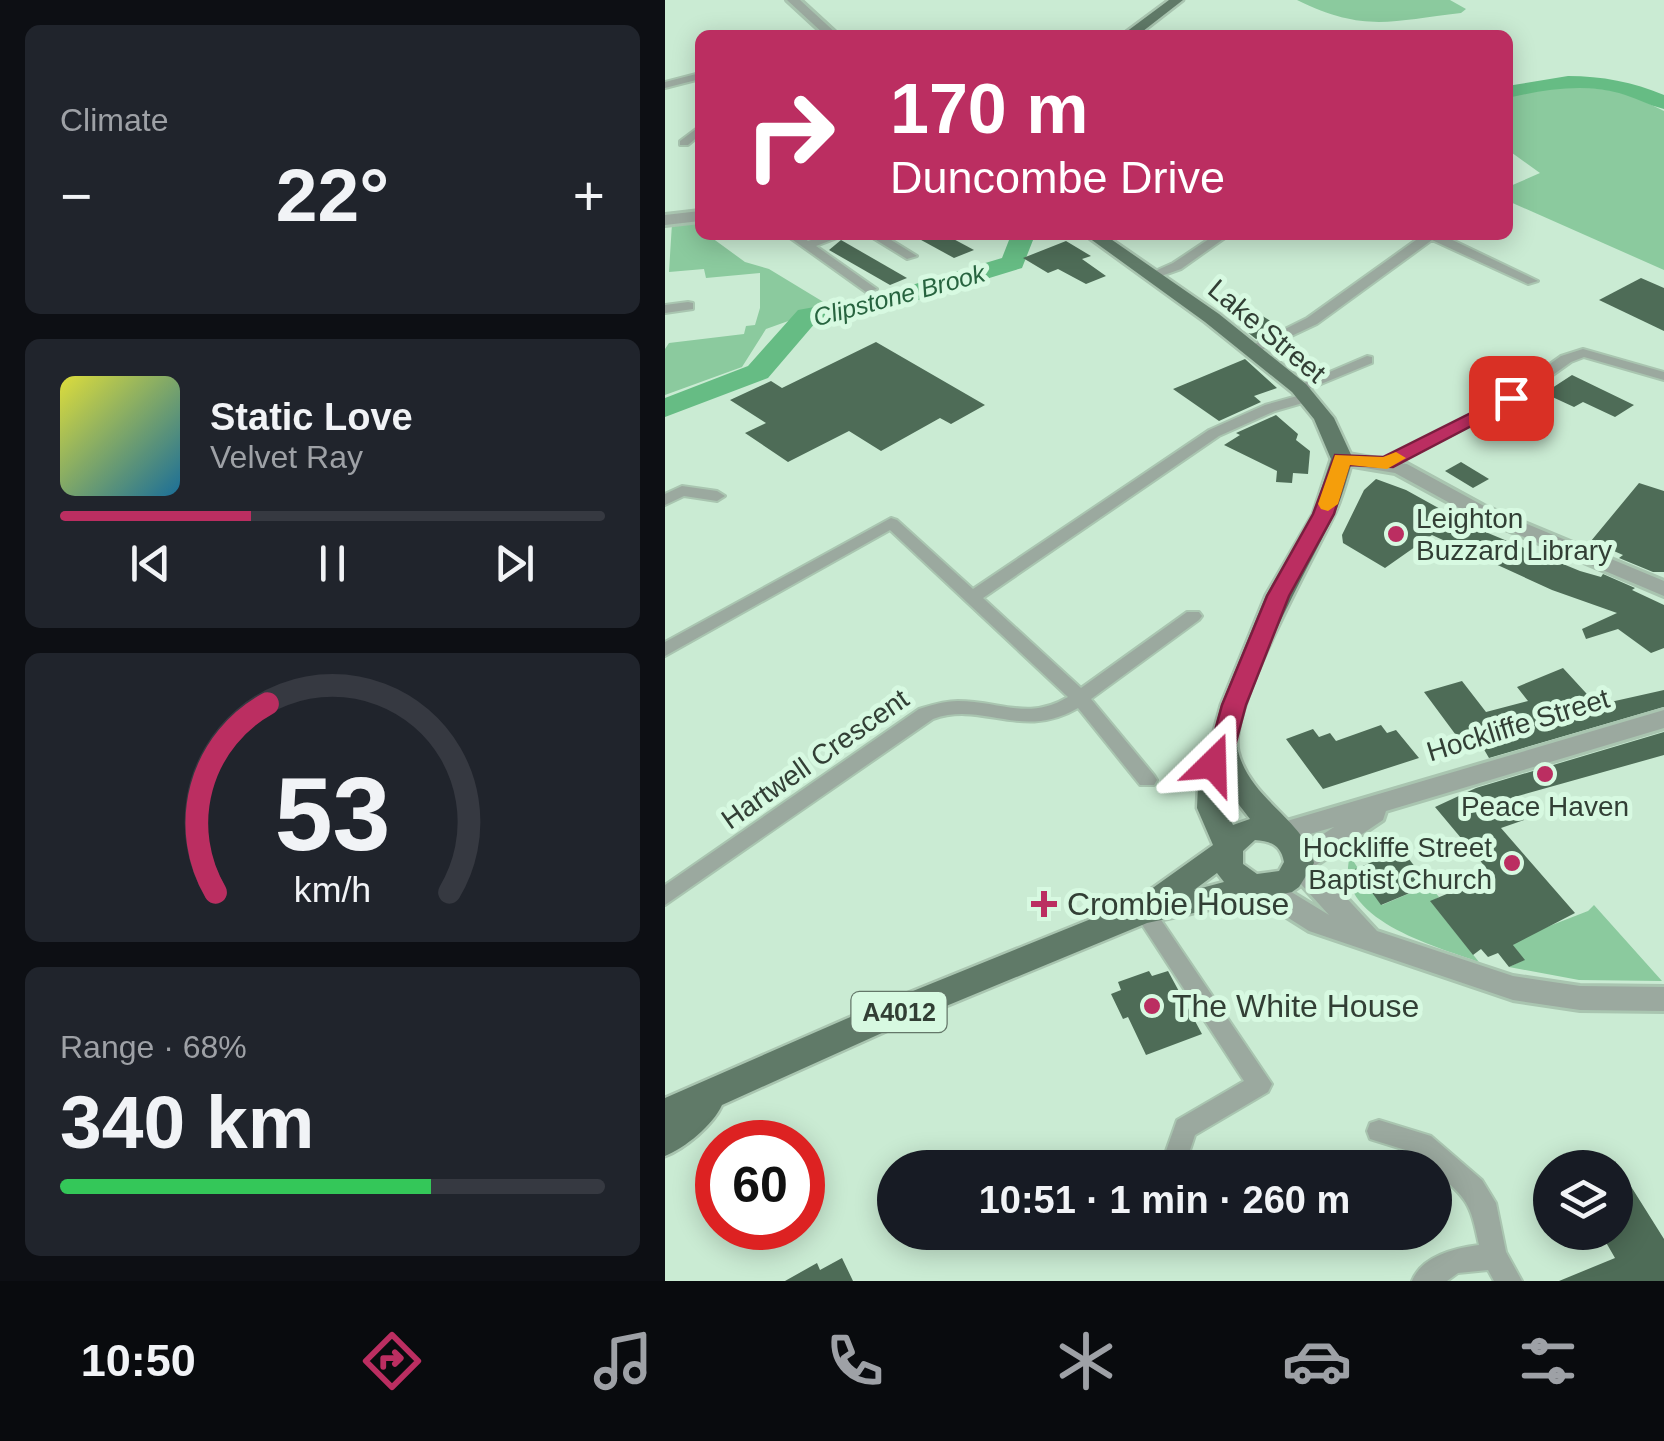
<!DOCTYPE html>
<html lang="en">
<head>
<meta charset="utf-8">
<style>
  :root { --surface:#171b24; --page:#20242c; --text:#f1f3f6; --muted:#9ea1a6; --line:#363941; --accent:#bb2e61 }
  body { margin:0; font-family:Helvetica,sans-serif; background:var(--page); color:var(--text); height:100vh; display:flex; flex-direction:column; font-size:38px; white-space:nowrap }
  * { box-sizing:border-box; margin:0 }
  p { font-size:32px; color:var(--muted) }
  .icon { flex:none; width:55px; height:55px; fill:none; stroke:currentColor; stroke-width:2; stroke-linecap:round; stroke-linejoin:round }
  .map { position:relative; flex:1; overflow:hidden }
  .panel { display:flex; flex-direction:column; gap:25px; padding:25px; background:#0d0f14; width:665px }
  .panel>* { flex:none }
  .guide { position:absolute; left:30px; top:30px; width:818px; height:210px; border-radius:15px; box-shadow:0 5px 25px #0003; background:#bb2e61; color:#fff; overflow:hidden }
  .controls { position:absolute; left:868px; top:1150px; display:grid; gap:20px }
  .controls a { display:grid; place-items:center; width:100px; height:100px; border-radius:50%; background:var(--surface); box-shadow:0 5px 25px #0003; font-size:50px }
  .speed { position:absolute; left:30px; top:1120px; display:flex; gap:20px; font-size:50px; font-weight:700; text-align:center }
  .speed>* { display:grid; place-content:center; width:130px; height:130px; border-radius:50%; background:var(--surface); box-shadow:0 5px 25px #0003; line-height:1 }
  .speed .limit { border:15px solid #d22; background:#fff; color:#111 }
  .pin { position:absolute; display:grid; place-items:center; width:85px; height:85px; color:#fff; margin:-42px; border-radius:20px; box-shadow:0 5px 15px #0006 }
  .me { position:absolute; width:110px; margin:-55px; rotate:22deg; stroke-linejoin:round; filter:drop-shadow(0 0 8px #0008) }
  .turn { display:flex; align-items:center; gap:35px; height:210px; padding:0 30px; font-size:45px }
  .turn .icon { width:130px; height:130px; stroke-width:2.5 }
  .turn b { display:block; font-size:70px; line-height:85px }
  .big { font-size:75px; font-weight:700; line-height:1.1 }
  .panel .widget { flex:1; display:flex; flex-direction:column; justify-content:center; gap:15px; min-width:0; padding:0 35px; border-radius:15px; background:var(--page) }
  .panel .dial { align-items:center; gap:0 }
  .dial svg { height:260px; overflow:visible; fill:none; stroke:var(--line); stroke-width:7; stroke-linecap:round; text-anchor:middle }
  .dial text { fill:var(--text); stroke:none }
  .song { display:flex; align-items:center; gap:30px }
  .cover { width:120px; height:120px; border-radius:15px; background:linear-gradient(135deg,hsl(60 70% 55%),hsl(200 70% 35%)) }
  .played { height:10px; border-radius:5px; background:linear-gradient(90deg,var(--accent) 35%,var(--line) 35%) }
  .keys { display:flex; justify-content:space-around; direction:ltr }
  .heat { display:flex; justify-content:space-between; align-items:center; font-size:55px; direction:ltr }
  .charge { height:15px; border-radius:8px; background:linear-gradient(90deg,#34c759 68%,var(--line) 0) }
  .trip { position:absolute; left:212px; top:1150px; width:575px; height:100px; border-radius:50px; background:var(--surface); box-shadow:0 5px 25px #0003; font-weight:700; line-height:100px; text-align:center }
  .tab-bar { display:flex; height:160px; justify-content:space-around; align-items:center; background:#090b0e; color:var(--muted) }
  .tab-bar .icon { width:70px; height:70px }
  .tab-bar .active { color:var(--accent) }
  .tab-bar b { font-size:45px; color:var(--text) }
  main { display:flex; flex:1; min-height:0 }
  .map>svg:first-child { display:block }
</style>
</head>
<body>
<main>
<section class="panel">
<div class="widget"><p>Climate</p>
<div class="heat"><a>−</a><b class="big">22°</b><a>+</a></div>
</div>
<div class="widget">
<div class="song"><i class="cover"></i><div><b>Static Love</b><p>Velvet Ray</p></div></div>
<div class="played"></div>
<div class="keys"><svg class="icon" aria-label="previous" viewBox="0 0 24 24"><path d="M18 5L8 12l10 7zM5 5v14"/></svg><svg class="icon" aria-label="pause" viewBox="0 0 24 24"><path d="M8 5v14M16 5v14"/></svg><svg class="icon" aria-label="next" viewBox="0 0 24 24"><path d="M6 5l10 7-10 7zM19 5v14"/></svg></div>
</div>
<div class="widget dial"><svg viewBox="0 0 100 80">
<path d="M14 69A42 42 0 1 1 86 69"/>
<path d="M14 69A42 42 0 0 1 30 11" stroke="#bb2e61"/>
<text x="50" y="56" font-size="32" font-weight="700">53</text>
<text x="50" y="72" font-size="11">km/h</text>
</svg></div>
<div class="widget"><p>Range · 68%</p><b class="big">340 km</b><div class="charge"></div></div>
</section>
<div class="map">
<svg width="999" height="1281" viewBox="0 0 999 1281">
  <rect width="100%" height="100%" fill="#caebd3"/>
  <g fill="#8bca9e">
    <path d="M632,0H785L801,9L796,13C726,21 699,33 632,0Z"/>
    <path d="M893,84L960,92L999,111V270L843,201V187L875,173L843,150V95Z"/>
    <path d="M35,220V235H43L80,262L104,269L165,306L101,329L77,367L0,395V349L4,343L79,334L81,326L90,325L95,308V273L41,278L39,269L4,272L7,223Z"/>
    <path d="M685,856L717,905L764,885L774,897L766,902L814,962C770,946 667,919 685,856Z"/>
    <path d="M824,872L874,930L923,911L929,905L997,981L914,980L844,967L859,960L848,945L852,942L805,884Z"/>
  </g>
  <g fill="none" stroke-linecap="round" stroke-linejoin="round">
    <g fill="#66bc84" fill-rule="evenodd">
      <path d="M903,76C937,76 968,82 999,95V109C983,105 969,97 954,93C917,83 879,90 842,98V86Z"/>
      <path d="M346,235H370L357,268L223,309L151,322L103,378L0,417V398L83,366L133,310L210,296L337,258Z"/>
    </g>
  </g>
  <g fill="#4e6c57">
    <path d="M247,235H281L309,250L289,258Z"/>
    <path d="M176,240L242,278L225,285L164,250Z"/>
    <path d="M401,241L426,256L417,259L441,276L421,284L393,269L383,273L358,258Z"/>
    <path d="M976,278L999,288V331L934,300Z"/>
    <path d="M596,315L615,327L591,339L572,324Z"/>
    <path d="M211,342L320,405L286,424L275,418L216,451L184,431L123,462L80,433L101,423L65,400L106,381L117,388Z"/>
    <path d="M580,359L612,388L589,396L596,402L554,421L508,389Z"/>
    <path d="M907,375L969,405L950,417L918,402L909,407L883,395L888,392L884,390Z"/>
    <path d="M611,415L633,434L631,440L645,451L643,474L628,473L627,483L611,482L612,471L559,445L575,435L571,433Z"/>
    <path d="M796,462L824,479L808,488L780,471Z"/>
    <path d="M711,479L741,490L806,526L915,571L936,577L938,574L970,588L967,590L999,605V648L986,653L953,629L921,639L917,629L952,613L887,590L767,535L720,568L678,543L677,535L699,490Z"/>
    <path d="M974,483L999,491V572H988L954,558L958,555L926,541Z"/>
    <path d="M898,668L932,705L999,690V707L824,758L817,746L802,750L759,692L797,681L821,712L863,701L852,687Z"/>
    <path d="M716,725L722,733L731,730L754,758L658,789L621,739L648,729L654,737L665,733L671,741Z"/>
    <path d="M999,732V755L846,798L844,801L859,820L836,828L910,913L848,945L860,960L844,967L833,953L823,957L816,949L808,955L765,901L827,875L770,807L811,788Z"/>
    <path d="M737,850L764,885L716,905L690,869Z"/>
    <path d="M484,971L487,976L503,971L537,1034L481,1055L463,1017L458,1019L446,994L456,990L453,982Z"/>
    <path d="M950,1161L999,1239V1281H894L950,1258L935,1232H950Z"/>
    <path d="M177,1258L188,1281H120L152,1263L155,1270Z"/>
  </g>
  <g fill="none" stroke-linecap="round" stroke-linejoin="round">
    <g stroke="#a9c5b0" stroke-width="4">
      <g id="minor">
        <path d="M35,73V79L0,88V82Z"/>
        <path d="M35,126V135L23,145H15V141Z"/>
        <path d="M121,235H135L143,241L161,235H180L151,246L212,289L201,292Z"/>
        <path d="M203,235H218L252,256L242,259Z"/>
        <path d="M550,235H564L516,269L485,280L479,276L508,263Z"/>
        <path d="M758,235H777L873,281L863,284L767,240L652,324L592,352H582L580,349L642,318Z"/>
        <path d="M23,302L28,303V309L0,313V305Z"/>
        <path d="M918,349L999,372V380L919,357L906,362L850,402L727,466L722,468L714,463L840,396L896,356Z"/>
        <path d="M702,356L707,357V363L639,391L634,392L627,388Z"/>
        <path d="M643,393L650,397L648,400L610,411L554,436L318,598L416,688L522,612H534L537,616L534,620L426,699L489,775L492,780L489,785H475L413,708C357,741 318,701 268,719L0,905V885L254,709C267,705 279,701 293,701C335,701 363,721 403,697L225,530L0,656V642L226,518L232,520L308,589L544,430L600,405Z"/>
        <path d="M17,486L52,491L60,496L52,501L19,496L0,505V494Z"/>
        <path d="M479,902L486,905L607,1084L603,1092L530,1135L519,1168H495L512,1120L579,1081L472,917L468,911L472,905Z"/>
        <path d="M714,1120L766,1136L817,1180L831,1203L841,1252L857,1281H829L823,1270L793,1273L782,1281H747C757,1256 790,1248 814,1245C805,1202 803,1200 770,1171V1168H766L750,1153L705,1139L702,1131L705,1123Z"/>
      </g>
    </g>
    <g stroke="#a9c5b0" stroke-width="6">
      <g id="tertiary">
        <path d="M122,0H135L173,35H160Z"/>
        <path d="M35,211V221L0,225V215Z"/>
        <path d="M677,453L742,464L819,506L999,581V596L805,514L730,473L670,463L667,459Z"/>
        <path d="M999,710V728L721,811L718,820L651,865L712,931L848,976L915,986L999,987V1011L915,1010L848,1000L644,931L587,895L583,887L587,879L596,876L605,879L664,915L625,872L621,863L625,856L669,827L614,843L605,840L601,833L605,826Z"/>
      </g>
    </g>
    <g stroke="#a9c5b0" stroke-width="5">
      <g id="primary">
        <path d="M504,0H518L473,35H457Z"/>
        <path d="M420,235H440L554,314L641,384L669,418L688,459C682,478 677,499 668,517C648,559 563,710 573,751C585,800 641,821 649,863L634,887L627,892L482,923L228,1028L57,1105C48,1125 20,1148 0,1156V1098L206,1008L468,902L548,845L532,808L534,763L545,746L556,705L601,595L648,514L666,459L649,419L627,392L540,322ZM561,788L585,819L568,825L560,808ZM590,840C606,841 616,845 619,862L614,871L592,874L578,864V851ZM552,873L559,882L529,890Z"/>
      </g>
    </g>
    <use href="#minor" fill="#9ba99f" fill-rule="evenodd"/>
    <use href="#tertiary" fill="#9ba99f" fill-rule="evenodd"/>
    <use href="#primary" fill="#607a68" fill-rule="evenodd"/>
  </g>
  <path fill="#bb2e61" stroke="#7a1e3f" stroke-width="2.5" d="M846,393L855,398L852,402L728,467L684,465L669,514L624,596L581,705L570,746L556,770H539L535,764L546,745L557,705L602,596L648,514L670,455L718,457Z"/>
  <path fill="#f59e0b" d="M731,452L741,458L722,469L685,465L673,504L663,511L656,509L653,504L670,455L718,457Z"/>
  <g fill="#bb2e61" stroke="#d7f9e1" stroke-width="4">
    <circle cx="731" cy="534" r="10"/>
    <circle cx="880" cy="774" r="10"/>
    <circle cx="847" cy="863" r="10"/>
    <path d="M374 889h10v10h10v10h-10v10h-10v-10h-10v-10h10z"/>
    <circle cx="487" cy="1006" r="10"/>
  </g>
  <g text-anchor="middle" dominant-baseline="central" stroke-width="10" stroke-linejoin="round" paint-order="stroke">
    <g font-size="25" font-style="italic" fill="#27643f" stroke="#d7f9e1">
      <text transform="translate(234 295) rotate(-15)">Clipstone Brook</text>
    </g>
    <rect fill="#d7f9e1" stroke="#647769" stroke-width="2.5" x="186.5" y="992" width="95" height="40" rx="8"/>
    <g font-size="25" font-weight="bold" fill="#323f35">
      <text x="234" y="1012">A4012</text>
    </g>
    <g font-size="28" fill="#323f35" stroke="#d7f9e1">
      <text transform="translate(602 331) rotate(40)">Lake Street</text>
      <text transform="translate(853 725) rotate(-17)">Hockliffe Street</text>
      <text transform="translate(150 759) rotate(-35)">Hartwell Crescent</text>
    </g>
    <g font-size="28" fill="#323f35" stroke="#d7f9e1" text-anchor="start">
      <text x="751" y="518">Leighton<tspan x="751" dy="32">Buzzard Library</tspan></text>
      <text x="880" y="806" text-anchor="middle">Peace Haven</text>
      <text x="827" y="847" text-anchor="end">Hockliffe Street<tspan x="827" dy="32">Baptist Church</tspan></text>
    </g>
    <g font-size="32" fill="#323f35" stroke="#d7f9e1" text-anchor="start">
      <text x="402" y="904">Crombie House</text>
      <text x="507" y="1006">The White House</text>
    </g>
  </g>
</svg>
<div class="controls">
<a><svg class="icon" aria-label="layers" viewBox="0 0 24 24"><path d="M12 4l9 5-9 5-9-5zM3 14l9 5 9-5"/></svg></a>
</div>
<div class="speed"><div class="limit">60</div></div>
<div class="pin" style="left:846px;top:398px;background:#d93025"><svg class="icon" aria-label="arrive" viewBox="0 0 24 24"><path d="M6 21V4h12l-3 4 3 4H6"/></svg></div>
<svg class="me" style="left:548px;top:764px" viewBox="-20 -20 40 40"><path d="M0-17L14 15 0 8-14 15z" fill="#bb2e61" stroke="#fff" stroke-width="4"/></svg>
<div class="trip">10:51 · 1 min · 260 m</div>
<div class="guide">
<div class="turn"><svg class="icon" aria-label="right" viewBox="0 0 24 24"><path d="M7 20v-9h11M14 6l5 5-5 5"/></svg><div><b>170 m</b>Duncombe Drive</div></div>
</div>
</div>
</main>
<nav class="tab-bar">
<b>10:50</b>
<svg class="icon active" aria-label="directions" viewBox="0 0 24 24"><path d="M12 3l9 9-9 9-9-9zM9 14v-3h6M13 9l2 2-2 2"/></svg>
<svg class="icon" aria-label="music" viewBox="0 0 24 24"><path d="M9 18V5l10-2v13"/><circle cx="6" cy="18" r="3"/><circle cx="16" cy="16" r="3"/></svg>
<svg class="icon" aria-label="phone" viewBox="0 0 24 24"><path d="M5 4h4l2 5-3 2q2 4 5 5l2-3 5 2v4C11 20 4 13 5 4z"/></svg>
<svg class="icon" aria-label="climate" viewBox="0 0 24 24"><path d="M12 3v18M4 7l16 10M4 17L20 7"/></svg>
<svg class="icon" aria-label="car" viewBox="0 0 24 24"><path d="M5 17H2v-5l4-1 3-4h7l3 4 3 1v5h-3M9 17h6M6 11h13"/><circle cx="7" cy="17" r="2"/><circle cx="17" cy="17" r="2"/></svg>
<svg class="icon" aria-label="filters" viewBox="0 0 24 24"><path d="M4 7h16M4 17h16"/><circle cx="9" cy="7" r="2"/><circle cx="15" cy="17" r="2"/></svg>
</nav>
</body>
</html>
